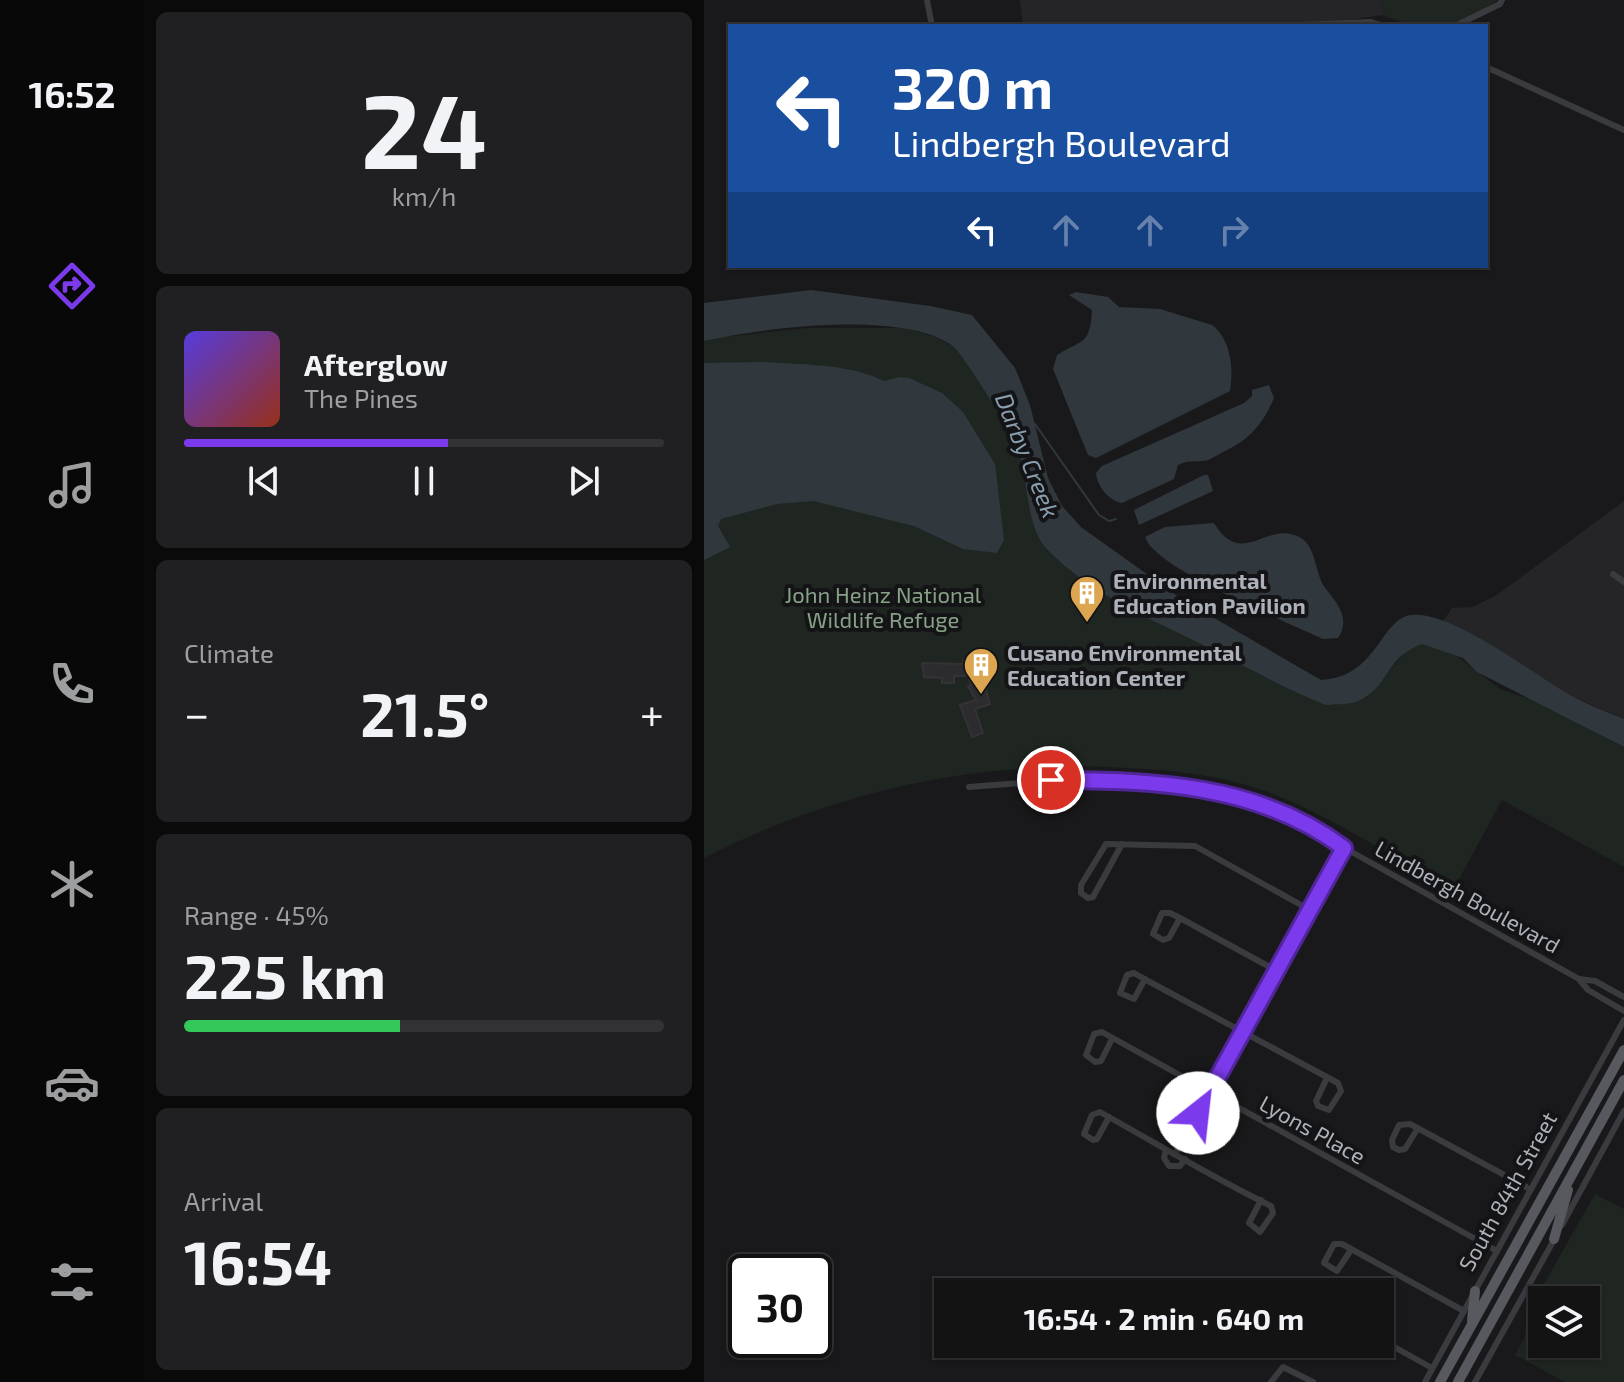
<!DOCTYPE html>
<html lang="en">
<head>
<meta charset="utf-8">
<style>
  :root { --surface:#131314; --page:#202022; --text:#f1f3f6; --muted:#9d9ea0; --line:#323234; --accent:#7c3aed }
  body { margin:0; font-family:"Exo 2",sans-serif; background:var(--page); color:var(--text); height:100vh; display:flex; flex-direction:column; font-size:30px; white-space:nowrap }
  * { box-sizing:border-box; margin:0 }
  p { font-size:26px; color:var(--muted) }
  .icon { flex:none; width:44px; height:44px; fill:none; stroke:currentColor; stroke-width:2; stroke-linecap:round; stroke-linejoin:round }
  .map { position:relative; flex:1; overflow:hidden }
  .sheet { display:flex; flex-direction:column; gap:12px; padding:12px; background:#0a0a0b; width:560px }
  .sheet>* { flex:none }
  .guide { position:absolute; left:24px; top:24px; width:760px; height:244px; border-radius:0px; box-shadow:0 2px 6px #0004,0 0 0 2px var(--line); background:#1a4fa0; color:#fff; overflow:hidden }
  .controls { position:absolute; left:824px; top:1286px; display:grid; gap:16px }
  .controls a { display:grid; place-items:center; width:72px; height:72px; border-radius:0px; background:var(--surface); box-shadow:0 2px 6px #0004,0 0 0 2px var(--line); font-size:40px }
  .speed { position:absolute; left:24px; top:1254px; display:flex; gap:16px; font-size:40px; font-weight:700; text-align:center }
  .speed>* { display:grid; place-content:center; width:104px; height:104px; border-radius:50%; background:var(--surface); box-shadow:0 2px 6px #0004,0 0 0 2px var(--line); line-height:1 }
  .speed .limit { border:4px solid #111; border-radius:12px; background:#fff; color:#111 }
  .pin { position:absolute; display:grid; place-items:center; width:68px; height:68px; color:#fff; margin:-34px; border:4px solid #fff; border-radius:50%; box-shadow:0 2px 8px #0007 }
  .me { position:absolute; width:88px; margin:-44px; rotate:29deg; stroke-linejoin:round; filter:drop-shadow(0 0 6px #0008) }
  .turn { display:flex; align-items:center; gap:28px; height:168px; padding:0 32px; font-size:36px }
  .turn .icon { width:104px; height:104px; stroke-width:2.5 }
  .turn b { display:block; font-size:56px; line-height:68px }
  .lanes { display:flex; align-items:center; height:76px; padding:0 32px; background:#0003; justify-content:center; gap:40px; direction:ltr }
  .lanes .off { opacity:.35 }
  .big { font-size:60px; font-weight:700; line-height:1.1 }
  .sheet .tile { flex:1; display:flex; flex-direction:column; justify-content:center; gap:12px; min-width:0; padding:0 28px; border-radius:12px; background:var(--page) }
  .sheet .dial { align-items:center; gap:0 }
  .dial b { font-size:104px; line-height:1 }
  .song { display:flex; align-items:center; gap:24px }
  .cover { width:96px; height:96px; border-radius:12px; background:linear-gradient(135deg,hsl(250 70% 55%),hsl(10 70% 35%)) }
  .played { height:8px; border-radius:4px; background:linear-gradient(90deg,var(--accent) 55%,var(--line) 55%) }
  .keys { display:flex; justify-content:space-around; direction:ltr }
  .heat { display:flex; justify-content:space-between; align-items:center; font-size:44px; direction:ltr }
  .charge { height:12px; border-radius:6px; background:linear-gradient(90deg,#34c759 45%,var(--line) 0) }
  .trip { position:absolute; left:230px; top:1278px; width:460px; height:80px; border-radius:0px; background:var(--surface); box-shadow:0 2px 6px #0004,0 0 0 2px var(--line); font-weight:700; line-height:80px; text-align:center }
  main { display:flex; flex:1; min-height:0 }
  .dock { display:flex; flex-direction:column; width:144px; justify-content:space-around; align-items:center; background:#080808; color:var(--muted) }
  .dock .icon { width:56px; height:56px }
  .dock .current { color:var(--accent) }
  .dock b { font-size:36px; color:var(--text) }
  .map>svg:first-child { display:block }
</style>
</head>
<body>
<main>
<nav class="dock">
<b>16:52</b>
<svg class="icon current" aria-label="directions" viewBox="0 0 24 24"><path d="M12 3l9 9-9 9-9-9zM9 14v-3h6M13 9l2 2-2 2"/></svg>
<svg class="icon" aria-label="music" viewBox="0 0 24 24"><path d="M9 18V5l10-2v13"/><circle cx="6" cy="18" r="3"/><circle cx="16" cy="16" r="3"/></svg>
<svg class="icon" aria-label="phone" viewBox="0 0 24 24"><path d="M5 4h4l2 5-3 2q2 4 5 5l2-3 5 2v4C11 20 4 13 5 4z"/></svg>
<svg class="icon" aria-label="climate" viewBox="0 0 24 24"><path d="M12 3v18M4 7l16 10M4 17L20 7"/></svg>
<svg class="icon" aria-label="car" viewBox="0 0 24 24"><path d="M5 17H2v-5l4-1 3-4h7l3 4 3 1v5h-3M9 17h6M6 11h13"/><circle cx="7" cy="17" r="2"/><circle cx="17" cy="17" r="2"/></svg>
<svg class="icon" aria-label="filters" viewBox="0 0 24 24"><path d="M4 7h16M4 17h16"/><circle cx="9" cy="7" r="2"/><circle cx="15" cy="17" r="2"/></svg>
</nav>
<section class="sheet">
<div class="tile dial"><b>24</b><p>km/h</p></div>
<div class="tile">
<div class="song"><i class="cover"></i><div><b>Afterglow</b><p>The Pines</p></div></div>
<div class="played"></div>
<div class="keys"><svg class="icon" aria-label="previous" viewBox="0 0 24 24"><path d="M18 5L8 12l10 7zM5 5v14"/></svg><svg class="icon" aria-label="pause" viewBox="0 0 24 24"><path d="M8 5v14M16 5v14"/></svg><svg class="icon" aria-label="next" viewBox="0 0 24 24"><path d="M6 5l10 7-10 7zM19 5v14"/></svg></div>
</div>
<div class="tile"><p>Climate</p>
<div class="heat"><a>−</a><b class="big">21.5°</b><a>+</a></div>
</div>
<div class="tile"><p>Range · 45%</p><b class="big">225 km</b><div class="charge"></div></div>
<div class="tile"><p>Arrival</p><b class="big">16:54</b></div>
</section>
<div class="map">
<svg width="920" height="1382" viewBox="0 0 920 1382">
  <rect width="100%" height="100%" fill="#19191b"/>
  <g fill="#252528">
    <path d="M316,0H677L679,15L601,26H319Z"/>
    <path d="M920,501V719L865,695L739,621L748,608L769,607L793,595Z"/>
  </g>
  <g fill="#1f2520" fill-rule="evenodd">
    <path d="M677,0H794C757,28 721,34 679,15Z"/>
    <path d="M104,328H200L232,337L262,354L290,386L322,467L424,606L448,620L630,705C677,695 681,668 714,641L749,653L796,689L846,706L920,748V867L798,800L749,890C688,857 626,815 561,791C516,775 470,770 423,768C277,759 131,791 0,858V339Z"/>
    <path d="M891,1194L920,1209V1382H861L811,1355L821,1337L824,1312ZM838,1300H882V1344H838Z"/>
  </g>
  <g fill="#30383d">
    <path d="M107,290L226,306L268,315L311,368L326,405L344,478L358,506L377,527L479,600L617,680C674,677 676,619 707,615C747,610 828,673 864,694C882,704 901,711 920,719V747L773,672L759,658L718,644C680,658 686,687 654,701C645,705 632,704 622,705C583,690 545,668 507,649C452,621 386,595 342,548C320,524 325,470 310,438C304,427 257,352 250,347C201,309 58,328 0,341V303Z"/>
    <path d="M372,292L404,297L415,307L456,309L508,325C527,339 530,370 526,391L392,458L384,455L349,369L353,355C379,339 386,345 388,310L365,295Z"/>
    <path d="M57,362C98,365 142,363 180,381L195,377L205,378L238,393L259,412L291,464L300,540L293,553L259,549L210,526L110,501L73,504L17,519L14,526L26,547L0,560V363Z"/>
    <path d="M565,385L570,398C558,426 544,441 517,453C512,456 504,461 499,461C488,462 484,460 474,465L470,479L418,503C405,501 393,486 392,473L398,466L540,403L548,396V390Z"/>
    <path d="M500,475H504L509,491L435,525L430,510Z"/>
    <path d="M510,523C536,566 559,527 587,534C615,540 608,571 622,589C633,603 647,619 634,638L619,639C585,623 450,568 441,537L461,527Z"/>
  </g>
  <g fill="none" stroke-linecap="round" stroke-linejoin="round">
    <path stroke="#30383d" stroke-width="2" d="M331,424L395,515L405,521L412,519"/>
  </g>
  <path fill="#2c2c2f" stroke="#333336" stroke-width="2" d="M274,656L285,683L281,687L286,704L271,709L279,733L268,737L256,705L272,700L264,686L267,685L264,676H250V683H238V678L220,677L218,663L260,664L259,661Z"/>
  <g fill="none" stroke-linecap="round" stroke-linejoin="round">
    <g stroke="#3a3b3f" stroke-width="6">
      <path d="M223,0L228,26"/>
      <path d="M574,26L666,22L680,26"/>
      <path d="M751,26L796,4L798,0"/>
      <path d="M782,67L920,130"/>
      <path d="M909,574L920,582"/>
      <path d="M265,787C370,778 479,772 578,813L875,979L884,990L920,1011"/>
      <path d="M418,844L389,897L384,898L377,893V885L402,844L491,846L606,910"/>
      <path d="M476,918L465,938L459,940L449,934L458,913H466L476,918L573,971"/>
      <path d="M441,979L430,999L416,993L423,975L430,973L444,981L634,1083L637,1091L625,1110L614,1106L612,1101L623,1078"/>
      <path d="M875,979L891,981L920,997"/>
      <path d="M408,1039L397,1061L391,1062L382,1055L390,1034L398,1032L793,1251"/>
      <path d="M405,1117L393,1139L389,1140L380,1134L388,1115L396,1112L403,1116C457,1146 511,1179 567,1206L569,1213L556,1232L545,1223L557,1200"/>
      <path d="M714,1128L701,1149L695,1150L689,1147L688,1140L695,1125L706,1124L821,1186L826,1190"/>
      <path d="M462,1150L460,1158L465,1166H476L481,1159"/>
      <path d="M471,1154L640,848"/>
      <path d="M858,1225L920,1111"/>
      <path d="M647,1250L633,1271L620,1263L630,1244H638L760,1311"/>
      <path d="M676,1339L728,1368"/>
      <path d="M567,1382L579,1367L609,1382"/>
      <path d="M721,1382L920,1020"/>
      <path d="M771,1382L851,1238"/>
    </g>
    <g stroke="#57595e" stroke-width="10">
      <path d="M850,1239L864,1190"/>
      <path d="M768,1321L771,1291"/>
      <path d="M736,1382L920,1050"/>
      <path d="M754,1382L920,1080"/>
    </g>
  </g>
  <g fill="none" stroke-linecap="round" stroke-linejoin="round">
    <g stroke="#51269a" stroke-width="20">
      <path id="route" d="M347,780C449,780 555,784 640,848L494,1113"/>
    </g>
    <use href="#route" stroke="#7c3aed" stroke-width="14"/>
  </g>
  <defs>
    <g id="building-pin" transform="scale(1.8)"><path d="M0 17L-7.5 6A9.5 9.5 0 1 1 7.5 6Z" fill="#dca550" stroke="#141416"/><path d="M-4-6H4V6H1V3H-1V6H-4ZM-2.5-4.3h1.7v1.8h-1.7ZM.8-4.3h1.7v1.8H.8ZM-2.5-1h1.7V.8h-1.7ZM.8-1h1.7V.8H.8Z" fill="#fff"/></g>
  </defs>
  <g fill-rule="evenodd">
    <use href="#building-pin" x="383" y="593"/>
    <use href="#building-pin" x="277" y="665"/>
  </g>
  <g text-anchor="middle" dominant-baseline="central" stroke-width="8" stroke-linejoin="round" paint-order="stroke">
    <g font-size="22" font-weight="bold" fill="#adb1b9" stroke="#141416" text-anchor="start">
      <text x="409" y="580">Environmental<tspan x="409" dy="25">Education Pavilion</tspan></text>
      <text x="303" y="652">Cusano Environmental<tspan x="303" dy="25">Education Center</tspan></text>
    </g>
    <g font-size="22" fill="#87a187" stroke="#141416">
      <text x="179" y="594">John Heinz National<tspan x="179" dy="25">Wildlife Refuge</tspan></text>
    </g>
    <g font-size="22" fill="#adb1b9" stroke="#141416">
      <text transform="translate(764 896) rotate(29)">Lindbergh Boulevard</text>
      <text transform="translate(609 1129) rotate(29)">Lyons Place</text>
      <text transform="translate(803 1191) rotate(-61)">South 84th Street</text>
    </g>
    <g font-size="24" font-style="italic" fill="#899faf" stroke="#141416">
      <text transform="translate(324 455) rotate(68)">Darby Creek</text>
    </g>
  </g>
</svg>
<div class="controls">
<a><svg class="icon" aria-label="layers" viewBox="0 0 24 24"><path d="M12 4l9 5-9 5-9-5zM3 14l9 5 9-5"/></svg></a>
</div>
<div class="speed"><div class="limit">30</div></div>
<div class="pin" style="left:347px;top:780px;background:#d93025"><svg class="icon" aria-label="arrive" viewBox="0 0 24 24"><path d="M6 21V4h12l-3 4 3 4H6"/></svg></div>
<svg class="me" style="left:494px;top:1113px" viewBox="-20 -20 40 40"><circle r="19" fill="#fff"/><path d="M0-13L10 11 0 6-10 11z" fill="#7c3aed"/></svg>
<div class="trip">16:54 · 2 min · 640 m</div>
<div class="guide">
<div class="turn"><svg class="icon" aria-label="left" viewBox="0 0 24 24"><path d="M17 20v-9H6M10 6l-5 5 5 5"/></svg><div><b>320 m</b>Lindbergh Boulevard</div></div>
<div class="lanes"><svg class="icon" aria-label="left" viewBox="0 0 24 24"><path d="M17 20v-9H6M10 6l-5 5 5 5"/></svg><svg class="icon off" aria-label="ahead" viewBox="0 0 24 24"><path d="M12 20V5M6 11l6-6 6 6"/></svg><svg class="icon off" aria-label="ahead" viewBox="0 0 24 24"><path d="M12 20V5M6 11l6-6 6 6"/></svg><svg class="icon off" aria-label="right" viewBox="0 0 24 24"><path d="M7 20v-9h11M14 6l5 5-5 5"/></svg></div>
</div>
</div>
</main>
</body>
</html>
